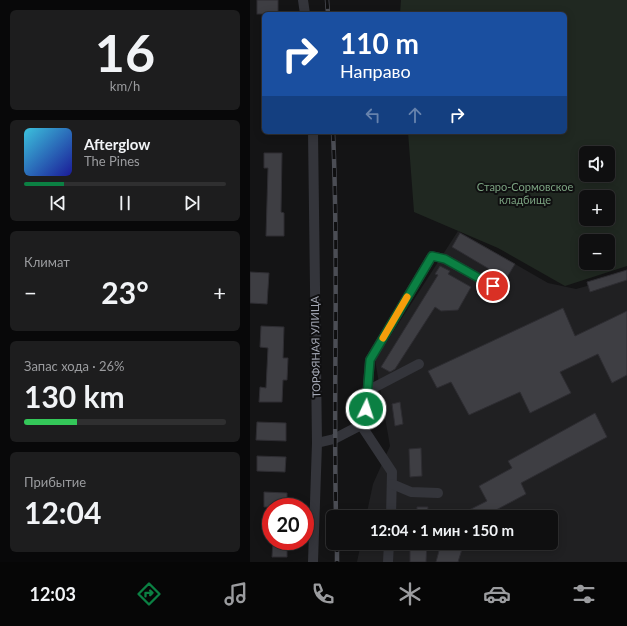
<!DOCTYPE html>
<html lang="ru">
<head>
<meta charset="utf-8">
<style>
  :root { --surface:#0f0f10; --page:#1d1d1e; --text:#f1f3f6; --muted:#9b9c9f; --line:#2f2f30; --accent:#0b8043 }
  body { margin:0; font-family:Lato,sans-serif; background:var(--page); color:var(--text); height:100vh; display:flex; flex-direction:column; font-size:15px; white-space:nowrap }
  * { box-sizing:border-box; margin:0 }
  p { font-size:13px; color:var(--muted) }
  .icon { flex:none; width:22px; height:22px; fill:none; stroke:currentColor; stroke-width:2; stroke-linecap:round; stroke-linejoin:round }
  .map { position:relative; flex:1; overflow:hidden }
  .panel { display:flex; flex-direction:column; gap:10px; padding:10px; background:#080809; width:250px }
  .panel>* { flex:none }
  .banner { position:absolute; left:12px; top:12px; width:305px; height:122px; border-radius:6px; box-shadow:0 2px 10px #0003,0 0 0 1px var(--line); background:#1a4fa0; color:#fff; overflow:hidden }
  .buttons { position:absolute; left:329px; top:146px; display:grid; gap:8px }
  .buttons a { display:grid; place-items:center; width:36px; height:36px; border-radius:6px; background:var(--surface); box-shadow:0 2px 10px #0003,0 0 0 1px var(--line); font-size:20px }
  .speed { position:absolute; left:12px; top:498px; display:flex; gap:8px; font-size:20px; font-weight:700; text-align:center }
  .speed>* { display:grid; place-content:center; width:52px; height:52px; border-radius:50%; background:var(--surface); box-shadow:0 2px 10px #0003,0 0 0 1px var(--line); line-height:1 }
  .speed .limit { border:6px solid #d22; background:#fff; color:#111 }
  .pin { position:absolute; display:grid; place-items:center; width:34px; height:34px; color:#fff; margin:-17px; border:2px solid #fff; border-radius:50%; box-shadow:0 1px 4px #0007 }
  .me { position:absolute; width:44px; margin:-22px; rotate:4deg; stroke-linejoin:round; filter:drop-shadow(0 0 3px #0008) }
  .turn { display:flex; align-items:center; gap:14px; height:84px; padding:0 12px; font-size:18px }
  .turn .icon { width:52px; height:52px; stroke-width:2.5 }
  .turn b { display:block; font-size:28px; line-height:34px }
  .lanes { display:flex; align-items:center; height:38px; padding:0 12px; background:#0003; justify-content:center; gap:20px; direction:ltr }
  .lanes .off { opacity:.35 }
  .big { font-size:30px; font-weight:700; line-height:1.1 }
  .panel .tile { flex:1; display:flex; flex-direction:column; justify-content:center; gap:6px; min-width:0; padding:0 14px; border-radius:6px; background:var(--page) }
  .panel .dial { align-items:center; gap:0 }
  .dial b { font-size:52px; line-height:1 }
  .song { display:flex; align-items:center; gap:12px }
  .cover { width:48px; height:48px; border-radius:6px; background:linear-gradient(135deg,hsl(190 70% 55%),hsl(240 70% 35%)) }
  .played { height:4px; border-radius:2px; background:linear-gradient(90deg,var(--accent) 20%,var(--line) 20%) }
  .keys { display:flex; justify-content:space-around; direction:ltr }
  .heat { display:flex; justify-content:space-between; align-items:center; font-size:22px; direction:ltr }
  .charge { height:6px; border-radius:3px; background:linear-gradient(90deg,#34c759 26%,var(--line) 0) }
  .trip { position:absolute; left:76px; top:510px; width:232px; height:40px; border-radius:6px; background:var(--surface); box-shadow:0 2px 10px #0003,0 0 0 1px var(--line); font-weight:700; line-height:40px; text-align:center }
  .tabs { display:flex; height:64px; justify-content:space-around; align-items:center; background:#060606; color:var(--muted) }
  .tabs .icon { width:28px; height:28px }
  .tabs .active { color:var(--accent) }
  .tabs b { font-size:18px; color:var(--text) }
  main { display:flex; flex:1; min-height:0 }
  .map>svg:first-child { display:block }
</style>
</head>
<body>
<main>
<section class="panel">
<div class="tile dial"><b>16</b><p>km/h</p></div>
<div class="tile">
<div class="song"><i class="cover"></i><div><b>Afterglow</b><p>The Pines</p></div></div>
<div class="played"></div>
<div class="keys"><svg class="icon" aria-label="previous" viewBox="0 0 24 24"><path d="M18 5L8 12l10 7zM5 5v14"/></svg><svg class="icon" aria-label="pause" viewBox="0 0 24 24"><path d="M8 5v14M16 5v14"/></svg><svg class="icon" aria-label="next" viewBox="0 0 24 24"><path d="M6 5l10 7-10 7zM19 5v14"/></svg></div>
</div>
<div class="tile"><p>Климат</p>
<div class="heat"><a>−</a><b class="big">23°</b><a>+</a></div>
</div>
<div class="tile"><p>Запас хода · 26%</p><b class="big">130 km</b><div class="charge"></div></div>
<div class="tile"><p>Прибытие</p><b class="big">12:04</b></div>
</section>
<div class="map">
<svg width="377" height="562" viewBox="0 0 377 562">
  <rect width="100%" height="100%" fill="#141415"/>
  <path fill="#202022" d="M208,231L298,283L326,289L377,275V562H107L111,543H301V517H116L123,484L140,446L125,360Z"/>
  <path fill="#202821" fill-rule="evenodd" d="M151,0H377V266L315,286L248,248L164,212L158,132H315V14H150ZM336,153H358V175H336ZM336,197H358V219H336ZM336,241H358V263H336Z"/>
  <g fill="#3e3e43" stroke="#2e2d32">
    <rect x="7" y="0" width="21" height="14"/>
    <path d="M14,153H32L31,212L34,213V236H16L18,168H14Z"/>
    <path d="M210,233L265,264L256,279L202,247Z"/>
    <path d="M190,266L200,271L198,274L221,287L208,310L191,311L185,307L145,369L140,372L131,367L188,275L185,274Z"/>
    <path d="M377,270V280L340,292L337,282Z"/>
    <path d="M0,272L19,273L17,304L0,303Z"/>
    <path d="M313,308L325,336L377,311V375L362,383L348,354L310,372L321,393L280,413L270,392L219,415L201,382L187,388L178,371Z"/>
    <path d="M11,326L34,327L33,358H38L37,380H33L32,402H9L10,387L16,388L18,348L10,347Z"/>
    <path d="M150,402L153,424L145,426L142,404Z"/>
    <path d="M345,413L357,437L271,483L276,494L233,517H205L237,501L229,486L262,468L258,461Z"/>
    <path d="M7,422L36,423V441L6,440Z"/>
    <path d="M171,448L172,476L160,477L159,449Z"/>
    <path d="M7,456L36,457L35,472L7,471Z"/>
    <path d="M14,492L37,493V507H14Z"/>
    <path d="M167,507H178L177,517H167Z"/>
    <path d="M23,541H37V557H22Z"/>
    <path d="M167,543H177L176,562H160V547L167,546Z"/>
    <path d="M191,543H214L208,562H186Z"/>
  </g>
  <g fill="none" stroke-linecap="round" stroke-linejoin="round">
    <g stroke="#34353b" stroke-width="10">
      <path d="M53,0L55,14"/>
      <path d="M116,409L120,360L182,256L195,259L243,286"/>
      <path d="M111,425L142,472L141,517"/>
      <path d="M67,443L84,439L111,425L123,388L169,364"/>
      <path d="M142,484L161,492L188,493"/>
      <path d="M63,562L67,443L63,132"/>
      <path d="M138,562L139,543"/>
    </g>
    <g stroke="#4b4d54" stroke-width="4.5">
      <g id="rail">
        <path d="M77,0L78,14"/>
        <path d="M83,132C89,260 83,389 86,517"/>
        <path d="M87,543V562"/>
      </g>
    </g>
    <use href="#rail" stroke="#0f0f10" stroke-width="3" stroke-dasharray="9" stroke-linecap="butt"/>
  </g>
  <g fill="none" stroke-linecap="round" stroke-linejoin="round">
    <g stroke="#07532c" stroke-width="10">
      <path id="route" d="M116,409L120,360L182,256L195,259L243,286"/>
    </g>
    <use href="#route" stroke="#0b8043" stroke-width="7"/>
    <path stroke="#f59e0b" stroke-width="7" d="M133,338L157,297"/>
  </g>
  <g text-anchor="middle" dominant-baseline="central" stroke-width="4" stroke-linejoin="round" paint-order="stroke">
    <g font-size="11" fill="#7ba280" stroke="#0f0f10">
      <text x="275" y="186">Старо-Сормовское<tspan x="275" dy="13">кладбище</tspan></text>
    </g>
    <g font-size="11" fill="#a5a9b6" stroke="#0f0f10">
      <text transform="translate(65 347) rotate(-91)">ТОРФЯНАЯ УЛИЦА</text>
    </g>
  </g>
</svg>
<div class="buttons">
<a><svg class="icon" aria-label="sound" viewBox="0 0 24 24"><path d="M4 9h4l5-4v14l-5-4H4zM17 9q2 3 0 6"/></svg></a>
<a>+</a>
<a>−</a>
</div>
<div class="speed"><div class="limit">20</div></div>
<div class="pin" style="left:243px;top:286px;background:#d93025"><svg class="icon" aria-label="arrive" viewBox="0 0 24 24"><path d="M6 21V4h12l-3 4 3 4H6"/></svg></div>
<svg class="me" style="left:116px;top:409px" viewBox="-20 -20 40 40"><circle r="17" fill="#0b8043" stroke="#fff" stroke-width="3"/><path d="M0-11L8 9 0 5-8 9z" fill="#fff"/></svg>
<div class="trip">12:04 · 1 мин · 150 m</div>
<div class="banner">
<div class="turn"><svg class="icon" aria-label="right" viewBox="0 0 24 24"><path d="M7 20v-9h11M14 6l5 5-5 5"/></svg><div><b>110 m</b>Направо</div></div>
<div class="lanes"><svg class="icon off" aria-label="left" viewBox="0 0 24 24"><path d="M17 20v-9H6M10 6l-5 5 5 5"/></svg><svg class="icon off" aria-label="ahead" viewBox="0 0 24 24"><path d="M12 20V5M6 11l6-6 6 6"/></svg><svg class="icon" aria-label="right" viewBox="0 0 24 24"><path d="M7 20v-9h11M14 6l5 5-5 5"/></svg></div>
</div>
</div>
</main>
<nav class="tabs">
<b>12:03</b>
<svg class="icon active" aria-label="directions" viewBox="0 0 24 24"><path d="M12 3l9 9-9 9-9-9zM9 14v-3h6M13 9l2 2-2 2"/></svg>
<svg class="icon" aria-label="music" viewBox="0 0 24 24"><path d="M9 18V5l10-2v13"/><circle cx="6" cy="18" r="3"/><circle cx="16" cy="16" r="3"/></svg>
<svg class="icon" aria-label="phone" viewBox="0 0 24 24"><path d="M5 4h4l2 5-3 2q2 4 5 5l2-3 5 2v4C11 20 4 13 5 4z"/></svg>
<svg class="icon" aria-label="climate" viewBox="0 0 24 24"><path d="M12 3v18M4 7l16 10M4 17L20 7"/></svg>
<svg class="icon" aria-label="car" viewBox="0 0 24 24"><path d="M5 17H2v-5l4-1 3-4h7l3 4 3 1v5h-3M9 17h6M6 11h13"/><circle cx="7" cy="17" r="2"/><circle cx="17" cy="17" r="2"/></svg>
<svg class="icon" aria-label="filters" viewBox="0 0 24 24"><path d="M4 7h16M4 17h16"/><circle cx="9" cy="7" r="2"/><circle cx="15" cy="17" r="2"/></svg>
</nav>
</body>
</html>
